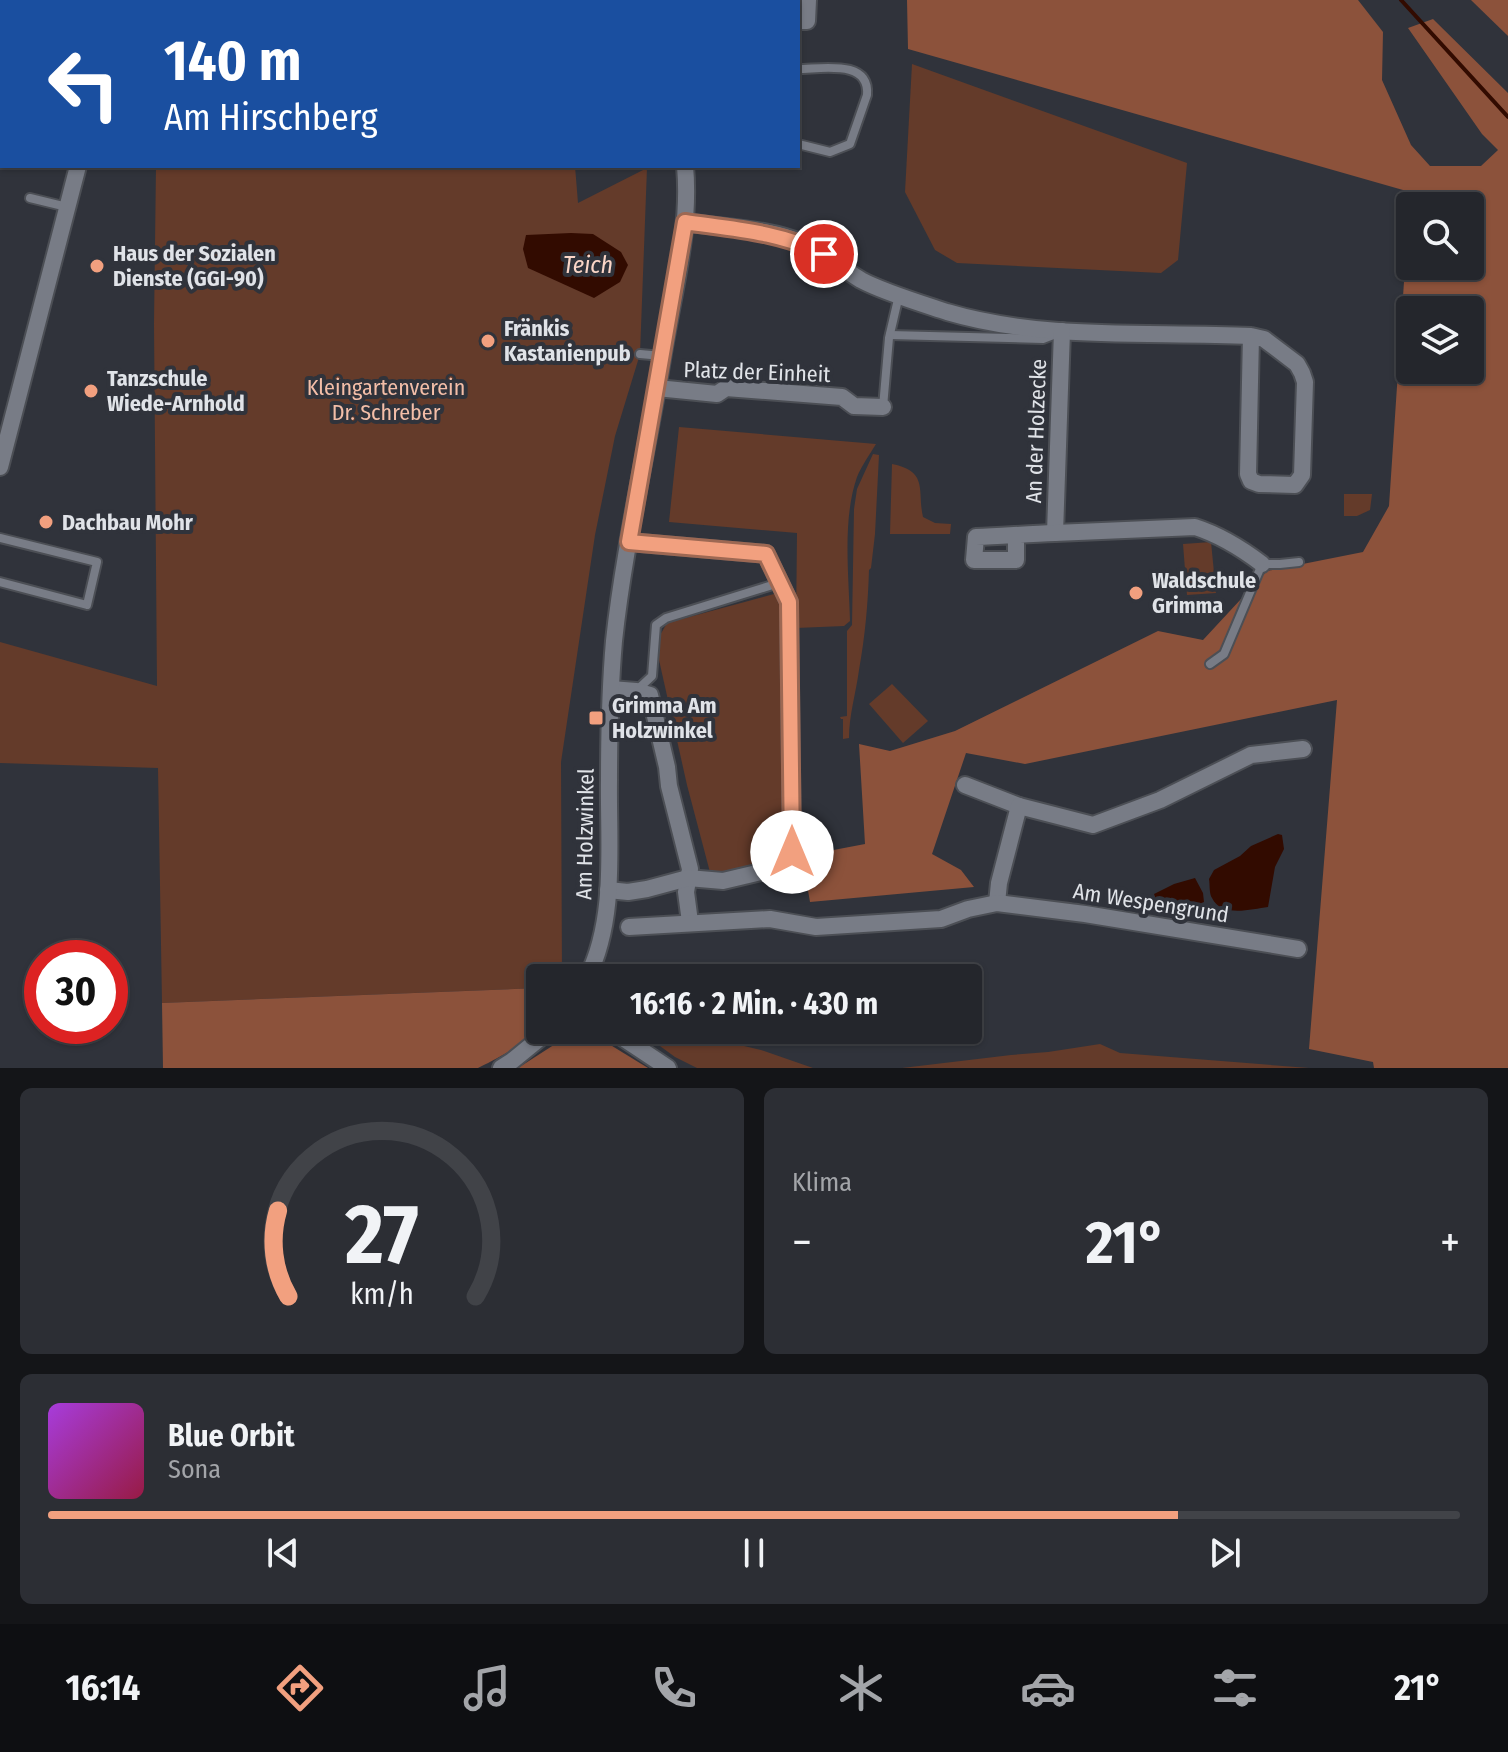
<!DOCTYPE html>
<html lang="de">
<head>
<meta charset="utf-8">
<style>
  :root { --surface:#24262c; --page:#2c2e34; --text:#f1f3f6; --muted:#a3a5a9; --line:#414348; --accent:#f2a07f }
  body { margin:0; font-family:"Fira Sans Condensed",sans-serif; background:var(--page); color:var(--text); height:100vh; display:flex; flex-direction:column; font-size:30px; white-space:nowrap }
  * { box-sizing:border-box; margin:0 }
  p { font-size:26px; color:var(--muted) }
  .icon { flex:none; width:44px; height:44px; fill:none; stroke:currentColor; stroke-width:2; stroke-linecap:round; stroke-linejoin:round }
  .map { position:relative; height:1068px; overflow:hidden }
  .side { display:flex; flex-direction:column; gap:20px; padding:20px; background:#141518; flex:1 }
  .side>* { flex:none }
  .hud { position:absolute; left:0px; top:0px; width:800px; height:168px; box-shadow:0 2px 6px #0004,0 0 0 2px var(--line); background:#1a4fa0; color:#fff; overflow:hidden }
  .buttons { position:absolute; left:1396px; top:192px; display:grid; gap:16px }
  .buttons a { display:grid; place-items:center; width:88px; height:88px; border-radius:8px; background:var(--surface); box-shadow:0 2px 6px #0004,0 0 0 2px var(--line); font-size:40px }
  .speed { position:absolute; left:24px; top:940px; display:flex; gap:16px; font-size:40px; font-weight:700; text-align:center }
  .speed>* { display:grid; place-content:center; width:104px; height:104px; border-radius:50%; background:var(--surface); box-shadow:0 2px 6px #0004,0 0 0 2px var(--line); line-height:1 }
  .speed .limit { border:12px solid #d22; background:#fff; color:#111 }
  .pin { position:absolute; display:grid; place-items:center; width:68px; height:68px; color:#fff; margin:-34px; border:4px solid #fff; border-radius:50%; box-shadow:0 2px 8px #0007 }
  .me { position:absolute; width:88px; margin:-44px; rotate:0deg; stroke-linejoin:round; filter:drop-shadow(0 0 6px #0008) }
  .turn { display:flex; align-items:center; gap:28px; height:168px; padding:0 32px; font-size:36px }
  .turn .icon { width:104px; height:104px; stroke-width:2.5 }
  .turn b { display:block; font-size:56px; line-height:68px }
  .big { font-size:60px; font-weight:700; line-height:1.1 }
  .side .card { flex:1; display:flex; flex-direction:column; justify-content:center; gap:12px; min-width:0; padding:0 28px; border-radius:12px; background:var(--page) }
  .side .dial { align-items:center; gap:0 }
  .dial svg { height:208px; overflow:visible; fill:none; stroke:var(--line); stroke-width:7; stroke-linecap:round; text-anchor:middle }
  .dial text { fill:var(--text); stroke:none }
  .song { display:flex; align-items:center; gap:24px }
  .cover { width:96px; height:96px; border-radius:12px; background:linear-gradient(135deg,hsl(280 70% 55%),hsl(340 70% 35%)) }
  .played { height:8px; border-radius:4px; background:linear-gradient(90deg,var(--accent) 80%,var(--line) 80%) }
  .keys { display:flex; justify-content:space-around; direction:ltr }
  .heat { display:flex; justify-content:space-between; align-items:center; font-size:44px; direction:ltr }
  .side .tiles { flex:1; display:grid; gap:20px; grid-template-columns:1fr 1fr }
  .card:last-child { grid-column:span 2 }
  .trip { position:absolute; left:526px; top:964px; width:456px; height:80px; border-radius:8px; background:var(--surface); box-shadow:0 2px 6px #0004,0 0 0 2px var(--line); font-weight:700; line-height:80px; text-align:center }
  .menu { display:flex; height:128px; justify-content:space-around; align-items:center; background:#0e0f12; color:var(--muted) }
  .menu .icon { width:56px; height:56px }
  .menu .selected { color:var(--accent) }
  .menu b { font-size:36px; color:var(--text) }
  .map>svg:first-child { display:block }
</style>
</head>
<body>
<div class="map">
<svg width="1508" height="1068" viewBox="0 0 1508 1068">
  <rect width="100%" height="100%" fill="#30333b"/>
  <g fill="#643b2a">
    <rect x="158" y="0" width="405" height="2"/>
    <path d="M912,64L1187,163L1178,260L1161,273L957,263L935,250L905,192Z"/>
    <path d="M156,166H575L578,203L647,168L640,354L615,436L595,535L561,762L562,978H540V988L162,1003L158,768L0,763V642L157,686L154,324Z"/>
    <path d="M679,427L876,444C870,454 862,465 857,477C842,520 849,576 850,621L844,626L796,628L797,533L669,522Z"/>
    <path d="M873,454L879,455L875,534L871,568L869,570C868,604 865,637 859,670C856,693 849,715 849,738L843,739V719H841L840,717L847,716V631L852,625L854,509L857,489Z"/>
    <path d="M892,464C929,471 917,491 923,517L935,523L951,524L950,534H890Z"/>
    <path d="M1344,494H1372L1370,510L1357,516H1344Z"/>
    <path d="M1211,542L1216,593L1187,595L1183,544Z"/>
    <path d="M774,594L783,602V857L775,863L711,876L687,785L657,651L659,637L667,623Z"/>
    <path d="M892,684L928,721L903,743L869,704Z"/>
    <path d="M638,1030H690L696,1038L727,1042L761,1050L813,1068H697L675,1057Z"/>
    <path d="M1100,1044L1120,1053L1309,1068H902L1011,1055L1048,1052Z"/>
  </g>
  <g fill="#8c523b" fill-rule="evenodd">
    <path d="M907,0H1358L1383,32L1382,80L1411,145L1430,166H1481L1498,150L1482,134L1408,28L1433,19L1508,93V1068H1374L1373,1062L1309,1049L1337,700L1025,764L966,753L932,854L961,870L974,887L810,902L802,856L865,844L859,744L890,751L955,731L1158,631L1203,640L1267,571L1363,552L1389,506L1410,192L908,49ZM1410,206H1470V266H1410ZM1410,310H1470V370H1410Z"/>
    <path d="M1471,0H1508V36Z"/>
    <path d="M540,988C540,998 542,1011 540,1021C537,1039 494,1060 478,1068H163L162,1003Z"/>
    <path d="M577,1030H586L648,1068H518Z"/>
  </g>
  <g fill="#320b00">
    <path d="M571,233L593,234L621,252L628,265L620,282L594,298L528,268L523,249L526,235Z"/>
    <path d="M1278,834L1282,835L1284,849L1275,867L1268,907C1251,909 1222,918 1212,898C1209,894 1210,884 1209,879L1214,870L1240,856L1251,846Z"/>
    <path d="M1195,878L1203,893L1204,902C1189,909 1172,907 1157,902L1154,894L1174,884Z"/>
  </g>
  <g fill="none" stroke-linecap="round" stroke-linejoin="round">
    <path stroke="#320b00" stroke-width="4" d="M1401,0L1508,117"/>
    <g stroke="#4c4f55" stroke-width="12">
      <g id="lane">
        <path d="M0,20L2,19"/>
        <path d="M798,69C822,69 870,59 867,95L850,144L830,152L798,144"/>
        <path d="M0,103L2,105"/>
        <path d="M0,115L2,114"/>
        <path d="M0,136L2,137"/>
        <path d="M30,198L67,207"/>
        <path d="M890,335L1043,339L1056,334"/>
        <path d="M640,354L662,356"/>
        <path d="M883,407L889,338L899,295"/>
        <path d="M0,538L97,562L87,605L0,582"/>
        <path d="M1210,664L1224,654L1262,564H1280L1299,562"/>
        <path d="M637,690L652,676L656,625L666,618L779,583"/>
      </g>
    </g>
    <g stroke="#4c4f55" stroke-width="20">
      <g id="street">
        <path d="M616,0L617,2"/>
        <path d="M121,2L122,0"/>
        <path d="M748,2V0"/>
        <path d="M798,21H807L808,0"/>
        <path d="M685,222C724,228 768,228 805,244C826,253 842,269 861,280C883,292 923,304 947,312C1045,341 1150,331 1251,336L1248,474L1251,481L1259,484L1295,485L1302,475L1305,382L1302,373L1297,364L1264,339L1251,336"/>
        <path d="M657,388L717,394L726,388L842,397L854,406L883,407"/>
        <path d="M0,467L78,166"/>
        <path d="M1055,533L1062,331"/>
        <path d="M1016,535V560H974L976,537C1002,536 1028,534 1055,533L1195,527C1220,535 1241,548 1262,564"/>
        <path d="M611,689L636,691L650,695L667,767L669,786L690,869L686,892L690,922"/>
        <path d="M965,785L1019,806"/>
        <path d="M608,890L628,892L647,889L688,878L723,881L761,872L779,865L786,861L792,852L789,602L766,554L629,542"/>
        <path d="M997,903L999,883L1019,806L1093,825L1160,800L1251,755L1303,749"/>
        <path d="M629,927L770,919L816,927L941,919L968,909L997,903L1085,914L1298,949"/>
        <path d="M587,978C617,918 608,845 609,780C609,734 610,687 614,641C624,547 647,452 662,359C672,296 691,230 685,166"/>
        <path d="M611,1030L668,1068"/>
        <path d="M501,1068L512,1061L550,1030"/>
      </g>
    </g>
    <use href="#lane" stroke="#787c86" stroke-width="8"/>
    <use href="#street" stroke="#787c86" stroke-width="16"/>
    <path stroke="#b2b5bb" stroke-width="4" stroke-dasharray="16 8" stroke-linecap="butt" d="M5,2L10,0"/>
  </g>
  <g fill="none" stroke-linecap="round" stroke-linejoin="round">
    <g stroke="#9d6853" stroke-width="20">
      <path id="route" d="M792,852L789,602L766,554L629,542L685,222C733,229 780,232 824,254"/>
    </g>
    <use href="#route" stroke="#f2a07f" stroke-width="14"/>
  </g>
  <g fill="#f2a07f" stroke="#30333b" stroke-width="3">
    <circle cx="97" cy="266" r="8"/>
    <circle cx="488" cy="341" r="8"/>
    <circle cx="91" cy="391" r="8"/>
    <circle cx="46" cy="522" r="8"/>
    <circle cx="1136" cy="593" r="8"/>
    <rect x="588" y="710" width="16" height="16" rx="4"/>
  </g>
  <g text-anchor="middle" dominant-baseline="central" stroke-width="8" stroke-linejoin="round" paint-order="stroke">
    <g font-size="22" font-weight="bold" fill="#e0e3e8" stroke="#30333b" text-anchor="start">
      <text x="113" y="253">Haus der Sozialen<tspan x="113" dy="25">Dienste (GGI-90)</tspan></text>
      <text x="504" y="328">Fränkis<tspan x="504" dy="25">Kastanienpub</tspan></text>
      <text x="107" y="378">Tanzschule<tspan x="107" dy="25">Wiede-Arnhold</tspan></text>
      <text x="62" y="522">Dachbau Mohr</text>
      <text x="1152" y="580">Waldschule<tspan x="1152" dy="25">Grimma</tspan></text>
      <text x="612" y="705">Grimma Am<tspan x="612" dy="25">Holzwinkel</tspan></text>
    </g>
    <g font-size="22" fill="#e0e3e8" stroke="#30333b">
      <text transform="translate(757 372) rotate(2)">Platz der Einheit</text>
      <text transform="translate(1036 431) rotate(-88)">An der Holzecke</text>
      <text transform="translate(585 834) rotate(-89)">Am Holzwinkel</text>
      <text transform="translate(1151 903) rotate(9)">Am Wespengrund</text>
    </g>
    <g font-size="22" fill="#f3bea8" stroke="#30333b">
      <text x="386" y="387">Kleingartenverein<tspan x="386" dy="25">Dr. Schreber</tspan></text>
    </g>
    <g font-size="24" font-style="italic" fill="#fbd6c7" stroke="#30333b">
      <text x="588" y="265">Teich</text>
    </g>
  </g>
</svg>
<div class="buttons">
<a><svg class="icon" aria-label="search" viewBox="0 0 24 24"><circle cx="10" cy="10" r="6"/><path d="M15 15l6 6"/></svg></a>
<a><svg class="icon" aria-label="layers" viewBox="0 0 24 24"><path d="M12 4l9 5-9 5-9-5zM3 14l9 5 9-5"/></svg></a>
</div>
<div class="speed"><div class="limit">30</div></div>
<div class="pin" style="left:824px;top:254px;background:#d93025"><svg class="icon" aria-label="arrive" viewBox="0 0 24 24"><path d="M6 21V4h12l-3 4 3 4H6"/></svg></div>
<svg class="me" style="left:792px;top:852px" viewBox="-20 -20 40 40"><circle r="19" fill="#fff"/><path d="M0-13L10 11 0 6-10 11z" fill="#f2a07f"/></svg>
<div class="trip">16:16 · 2 Min. · 430 m</div>
<div class="hud">
<div class="turn"><svg class="icon" aria-label="left" viewBox="0 0 24 24"><path d="M17 20v-9H6M10 6l-5 5 5 5"/></svg><div><b>140 m</b>Am Hirschberg</div></div>
</div>
</div>
<section class="side">
<div class="tiles">
<div class="card dial"><svg viewBox="0 0 100 80">
<path d="M14 69A42 42 0 1 1 86 69"/>
<path d="M14 69A42 42 0 0 1 10 36" stroke="#f2a07f"/>
<text x="50" y="56" font-size="32" font-weight="700">27</text>
<text x="50" y="72" font-size="11">km/h</text>
</svg></div>
<div class="card"><p>Klima</p>
<div class="heat"><a>−</a><b class="big">21°</b><a>+</a></div>
</div>
<div class="card">
<div class="song"><i class="cover"></i><div><b>Blue Orbit</b><p>Sona</p></div></div>
<div class="played"></div>
<div class="keys"><svg class="icon" aria-label="previous" viewBox="0 0 24 24"><path d="M18 5L8 12l10 7zM5 5v14"/></svg><svg class="icon" aria-label="pause" viewBox="0 0 24 24"><path d="M8 5v14M16 5v14"/></svg><svg class="icon" aria-label="next" viewBox="0 0 24 24"><path d="M6 5l10 7-10 7zM19 5v14"/></svg></div>
</div>
</div>
</section>
<nav class="menu">
<b>16:14</b>
<svg class="icon selected" aria-label="directions" viewBox="0 0 24 24"><path d="M12 3l9 9-9 9-9-9zM9 14v-3h6M13 9l2 2-2 2"/></svg>
<svg class="icon" aria-label="music" viewBox="0 0 24 24"><path d="M9 18V5l10-2v13"/><circle cx="6" cy="18" r="3"/><circle cx="16" cy="16" r="3"/></svg>
<svg class="icon" aria-label="phone" viewBox="0 0 24 24"><path d="M5 4h4l2 5-3 2q2 4 5 5l2-3 5 2v4C11 20 4 13 5 4z"/></svg>
<svg class="icon" aria-label="climate" viewBox="0 0 24 24"><path d="M12 3v18M4 7l16 10M4 17L20 7"/></svg>
<svg class="icon" aria-label="car" viewBox="0 0 24 24"><path d="M5 17H2v-5l4-1 3-4h7l3 4 3 1v5h-3M9 17h6M6 11h13"/><circle cx="7" cy="17" r="2"/><circle cx="17" cy="17" r="2"/></svg>
<svg class="icon" aria-label="filters" viewBox="0 0 24 24"><path d="M4 7h16M4 17h16"/><circle cx="9" cy="7" r="2"/><circle cx="15" cy="17" r="2"/></svg>
<b>21°</b>
</nav>
</body>
</html>
